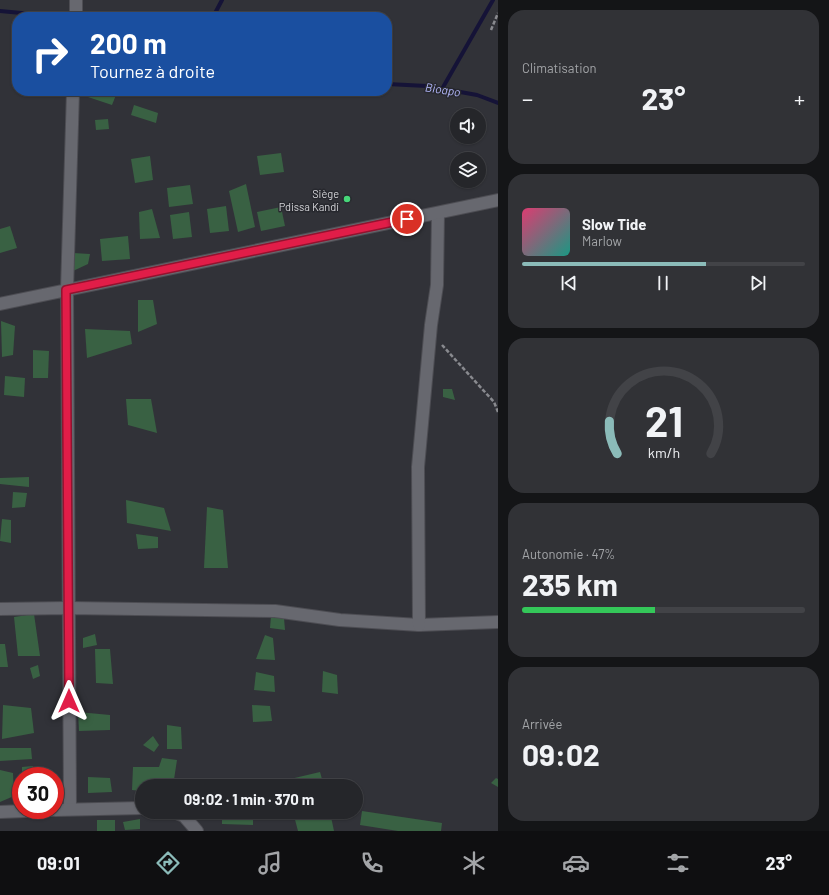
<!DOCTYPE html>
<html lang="fr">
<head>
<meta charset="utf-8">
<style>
  :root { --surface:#25262a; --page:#313236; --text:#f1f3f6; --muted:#a3a5a8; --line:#424347; --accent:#8bbbb9 }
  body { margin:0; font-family:Barlow,sans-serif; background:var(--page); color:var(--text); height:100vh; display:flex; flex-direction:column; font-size:15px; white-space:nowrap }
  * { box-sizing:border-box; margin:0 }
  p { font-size:13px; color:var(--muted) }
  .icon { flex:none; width:22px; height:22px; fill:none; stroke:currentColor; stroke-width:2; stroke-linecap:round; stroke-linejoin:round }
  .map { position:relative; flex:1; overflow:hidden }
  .details { display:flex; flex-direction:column; gap:10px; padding:10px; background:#141517; width:331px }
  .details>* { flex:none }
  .guide { position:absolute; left:12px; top:12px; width:380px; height:84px; border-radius:16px; box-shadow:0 1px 3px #0004,0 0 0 1px var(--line); background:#1a4fa0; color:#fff; overflow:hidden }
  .fabs { position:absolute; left:450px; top:108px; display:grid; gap:8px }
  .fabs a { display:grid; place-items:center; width:36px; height:36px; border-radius:50%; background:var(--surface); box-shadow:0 1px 3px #0004,0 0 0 1px var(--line); font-size:20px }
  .speed { position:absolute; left:12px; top:767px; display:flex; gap:8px; font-size:20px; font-weight:700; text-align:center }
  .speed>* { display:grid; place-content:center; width:52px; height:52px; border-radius:50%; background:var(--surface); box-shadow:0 1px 3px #0004,0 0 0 1px var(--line); line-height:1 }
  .speed .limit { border:6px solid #d22; background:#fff; color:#111 }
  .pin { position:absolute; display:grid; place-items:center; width:34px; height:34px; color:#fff; margin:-17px; border:2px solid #fff; border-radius:50%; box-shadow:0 1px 4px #0007 }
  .me { position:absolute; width:44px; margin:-22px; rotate:0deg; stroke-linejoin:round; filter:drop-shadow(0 0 3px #0008) }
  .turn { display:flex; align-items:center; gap:14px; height:84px; padding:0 12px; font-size:18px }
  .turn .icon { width:52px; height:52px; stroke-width:2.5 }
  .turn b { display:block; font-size:28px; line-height:34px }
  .big { font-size:30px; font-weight:700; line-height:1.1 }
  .details .tile { flex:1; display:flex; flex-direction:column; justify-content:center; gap:6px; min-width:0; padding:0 14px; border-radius:16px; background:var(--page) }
  .details .dial { align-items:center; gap:0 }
  .dial svg { height:104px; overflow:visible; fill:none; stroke:var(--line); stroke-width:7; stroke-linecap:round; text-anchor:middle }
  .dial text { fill:var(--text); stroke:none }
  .song { display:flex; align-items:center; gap:12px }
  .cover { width:48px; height:48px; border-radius:6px; background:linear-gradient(135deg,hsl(340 70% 55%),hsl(170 70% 35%)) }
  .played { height:4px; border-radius:2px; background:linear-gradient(90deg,var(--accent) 65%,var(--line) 65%) }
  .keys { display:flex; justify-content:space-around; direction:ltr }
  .heat { display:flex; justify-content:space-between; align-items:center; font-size:22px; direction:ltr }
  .charge { height:6px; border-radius:3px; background:linear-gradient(90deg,#34c759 47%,var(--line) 0) }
  .trip { position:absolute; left:135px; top:779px; width:228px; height:40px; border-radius:20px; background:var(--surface); box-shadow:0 1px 3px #0004,0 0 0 1px var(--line); font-weight:700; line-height:40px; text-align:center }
  .dock { display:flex; height:64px; justify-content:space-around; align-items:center; background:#0f0f11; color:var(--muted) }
  .dock .icon { width:28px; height:28px }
  .dock .current { color:var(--accent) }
  .dock b { font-size:18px; color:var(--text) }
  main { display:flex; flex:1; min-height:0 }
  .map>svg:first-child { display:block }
</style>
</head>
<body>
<main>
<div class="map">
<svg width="498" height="831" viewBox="0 0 498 831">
  <rect width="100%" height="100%" fill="#313238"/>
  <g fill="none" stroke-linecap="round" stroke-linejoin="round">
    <g stroke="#151337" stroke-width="4">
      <path d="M0,11L64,17"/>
      <path d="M213,17L222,0"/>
      <path d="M387,84L427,86L477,95L498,103"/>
      <path d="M442,89L493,0"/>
    </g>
  </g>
  <g fill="#396143">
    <path d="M90,91H102L116,95L112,105L88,97Z"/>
    <path d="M134,105L158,113L156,123L131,115Z"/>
    <path d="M108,119L109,129L96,130L95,120Z"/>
    <path d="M281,153L284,172L260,175L257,156Z"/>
    <path d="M150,156L153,180L135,183L131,159Z"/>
    <path d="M246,184L255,227L238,232L229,191Z"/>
    <path d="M190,185L193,204L169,207L167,188Z"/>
    <path d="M226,206L229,231L210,233L207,209Z"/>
    <path d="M281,207L285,226L261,231L257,212Z"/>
    <path d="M152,209L160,238L140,239L139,212Z"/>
    <path d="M189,212L192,237L173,239L170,215Z"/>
    <path d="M10,226L17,248L0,253V229Z"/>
    <path d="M128,236L130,259L102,261L100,239Z"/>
    <path d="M73,253L90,254L88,264L73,271Z"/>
    <path d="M138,300H153L157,324L138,332Z"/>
    <path d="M1,321L15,326L13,355L2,357Z"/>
    <path d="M85,329L130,331L132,344L87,358Z"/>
    <path d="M33,350L49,351L48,378H33Z"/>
    <path d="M5,376L25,378L24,397L4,395Z"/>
    <path d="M443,389H452L455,400L443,397Z"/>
    <path d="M126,399H151L157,433L128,425Z"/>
    <path d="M29,477V487L0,484V478Z"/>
    <path d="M13,492L27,493L25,507L12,508Z"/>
    <path d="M126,500L164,508L171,531L127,523Z"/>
    <path d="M207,507L223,510L228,568H204Z"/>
    <path d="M2,519L11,520V543L0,541Z"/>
    <path d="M136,534L158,537V548L138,549Z"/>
    <path d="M34,614L40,656H18L14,617Z"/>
    <path d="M271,616L284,618L285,630L270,628Z"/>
    <path d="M95,634L97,645L83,648V638Z"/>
    <path d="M265,635L273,638L275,660L256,659Z"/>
    <path d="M0,644H5L8,667H0Z"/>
    <path d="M95,649H110L113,684L96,683Z"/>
    <path d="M38,665L40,676L33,679L30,668Z"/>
    <path d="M323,671L337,675L338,694L322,692Z"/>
    <path d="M256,672L274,676L275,692L254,690Z"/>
    <path d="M3,705L31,708L34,733L2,739Z"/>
    <path d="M252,705L270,706L272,721L253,722Z"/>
    <path d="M78,712L110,715V730L79,731Z"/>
    <path d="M167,725L181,727L182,749H167Z"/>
    <path d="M153,736L159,745L154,752L143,745Z"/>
    <path d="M0,748H31L32,759L0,761Z"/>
    <path d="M162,758L177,760L173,786H142V791L132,790L133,767H159Z"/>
    <path d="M33,766L34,776H22V767Z"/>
    <path d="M0,770L13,773L14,796L0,802Z"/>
    <path d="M320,772L324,786H287L286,780Z"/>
    <path d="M88,777L110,778L112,792L88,793Z"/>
    <path d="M496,778L498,779V787L491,783Z"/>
    <path d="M362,811L442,823L441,831H398L360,825Z"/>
    <path d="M222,812H253V825L222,824Z"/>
    <path d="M293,812H330L334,831H298Z"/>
    <path d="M140,819V829L125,830L123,822Z"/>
    <rect x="97" y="820" width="18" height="11"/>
  </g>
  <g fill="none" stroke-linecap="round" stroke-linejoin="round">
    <g stroke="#4d4d53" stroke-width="14">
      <g id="minor">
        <path d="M0,304L67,290L70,809"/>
        <path d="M0,609L68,608L275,611L340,620L419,625L498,622"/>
        <path d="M419,625L418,467L431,325L437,285L438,213"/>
        <path d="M55,810L142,808"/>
        <path d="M0,812L51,810"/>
        <path d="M174,812L184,816L197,831"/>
      </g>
    </g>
    <g stroke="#4d4d53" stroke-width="14">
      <g id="tertiary">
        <path d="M76,17V0"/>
        <path d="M73,91L67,290L498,200"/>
      </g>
    </g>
    <g stroke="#898a8f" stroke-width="2.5" stroke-dasharray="4 2" stroke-linecap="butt">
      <path d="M491,30L498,13"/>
      <path d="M442,345L494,402L498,412"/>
    </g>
    <use href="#minor" stroke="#67686f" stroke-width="12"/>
    <use href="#tertiary" stroke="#67686f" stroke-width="12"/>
  </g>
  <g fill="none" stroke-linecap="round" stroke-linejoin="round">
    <g stroke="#92132f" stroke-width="10">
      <path id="route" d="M69,701L66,290L407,219"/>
    </g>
    <use href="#route" stroke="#e11d48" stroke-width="7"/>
  </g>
  <circle fill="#47d779" stroke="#27282e" stroke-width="1.5" cx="347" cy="199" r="4"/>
  <g text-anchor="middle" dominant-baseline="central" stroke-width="3" stroke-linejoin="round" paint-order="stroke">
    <g font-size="11" fill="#d4d4d8" stroke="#27282e" text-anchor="end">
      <text x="339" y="193">Siège<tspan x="339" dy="13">Pdissa Kandi</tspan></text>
    </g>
    <g font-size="12" font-style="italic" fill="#b4b9fd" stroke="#27282e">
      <text transform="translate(443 89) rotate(9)">Bioapo</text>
    </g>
  </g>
</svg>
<div class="fabs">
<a><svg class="icon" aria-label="sound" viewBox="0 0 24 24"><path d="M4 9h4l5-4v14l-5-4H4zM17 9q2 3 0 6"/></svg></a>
<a><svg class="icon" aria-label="layers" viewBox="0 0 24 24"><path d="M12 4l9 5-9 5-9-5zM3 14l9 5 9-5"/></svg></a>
</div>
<div class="speed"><div class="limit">30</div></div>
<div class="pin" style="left:407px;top:219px;background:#d93025"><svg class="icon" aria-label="arrive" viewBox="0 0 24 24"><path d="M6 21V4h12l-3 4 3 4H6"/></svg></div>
<svg class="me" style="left:69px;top:701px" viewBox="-20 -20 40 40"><path d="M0-17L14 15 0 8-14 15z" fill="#e11d48" stroke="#fff" stroke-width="4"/></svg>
<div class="trip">09:02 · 1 min · 370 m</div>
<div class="guide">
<div class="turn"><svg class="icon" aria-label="right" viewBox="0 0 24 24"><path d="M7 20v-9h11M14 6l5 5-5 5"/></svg><div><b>200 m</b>Tournez à droite</div></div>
</div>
</div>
<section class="details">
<div class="tile"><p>Climatisation</p>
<div class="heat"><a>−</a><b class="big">23°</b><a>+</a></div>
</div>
<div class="tile">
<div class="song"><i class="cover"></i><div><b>Slow Tide</b><p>Marlow</p></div></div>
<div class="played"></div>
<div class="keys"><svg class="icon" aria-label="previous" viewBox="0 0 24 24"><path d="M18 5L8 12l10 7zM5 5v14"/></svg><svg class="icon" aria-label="pause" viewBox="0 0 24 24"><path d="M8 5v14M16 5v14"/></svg><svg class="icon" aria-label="next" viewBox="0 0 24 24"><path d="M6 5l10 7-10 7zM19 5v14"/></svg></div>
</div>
<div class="tile dial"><svg viewBox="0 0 100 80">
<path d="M14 69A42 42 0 1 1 86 69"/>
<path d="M14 69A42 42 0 0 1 8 44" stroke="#8bbbb9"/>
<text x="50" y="56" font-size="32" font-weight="700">21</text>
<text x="50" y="72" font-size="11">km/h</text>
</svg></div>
<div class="tile"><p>Autonomie · 47%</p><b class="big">235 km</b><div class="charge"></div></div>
<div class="tile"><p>Arrivée</p><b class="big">09:02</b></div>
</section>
</main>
<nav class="dock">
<b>09:01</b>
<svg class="icon current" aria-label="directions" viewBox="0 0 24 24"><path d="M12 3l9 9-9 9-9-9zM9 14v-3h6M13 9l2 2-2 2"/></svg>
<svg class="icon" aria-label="music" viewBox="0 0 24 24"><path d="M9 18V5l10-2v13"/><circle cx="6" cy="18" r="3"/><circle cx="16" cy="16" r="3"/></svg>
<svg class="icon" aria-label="phone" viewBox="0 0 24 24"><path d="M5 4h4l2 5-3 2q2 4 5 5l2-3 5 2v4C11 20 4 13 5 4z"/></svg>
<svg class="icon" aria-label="climate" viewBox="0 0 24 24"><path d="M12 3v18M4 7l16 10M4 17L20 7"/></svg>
<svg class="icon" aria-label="car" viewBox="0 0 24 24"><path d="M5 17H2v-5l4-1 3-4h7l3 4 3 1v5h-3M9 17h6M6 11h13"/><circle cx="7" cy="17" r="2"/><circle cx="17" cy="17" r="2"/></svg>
<svg class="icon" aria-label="filters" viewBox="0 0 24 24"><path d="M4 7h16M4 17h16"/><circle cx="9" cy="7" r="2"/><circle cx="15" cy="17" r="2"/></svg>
<b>23°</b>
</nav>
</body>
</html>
